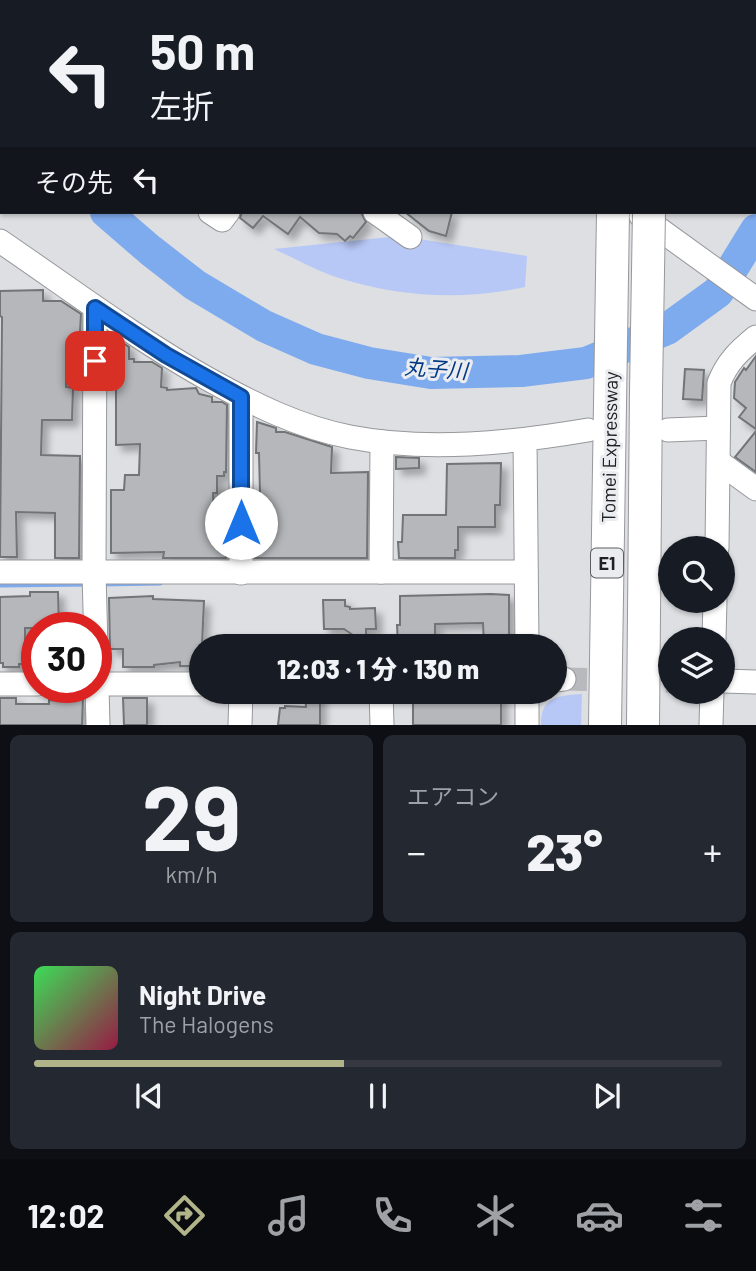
<!DOCTYPE html>
<html lang="ja">
<head>
<meta charset="utf-8">
<style>
  :root { --surface:#171b24; --page:#242831; --text:#f1f3f6; --muted:#9ea1a6; --line:#363941; --accent:#b1b488 }
  body { margin:0; font-family:Barlow,"Noto Sans JP",sans-serif; background:var(--page); color:var(--text); height:100vh; display:flex; flex-direction:column; font-size:26px; white-space:nowrap }
  * { box-sizing:border-box; margin:0 }
  p { font-size:23px; color:var(--muted) }
  .icon { flex:none; width:38px; height:38px; fill:none; stroke:currentColor; stroke-width:2; stroke-linecap:round; stroke-linejoin:round }
  .map { position:relative; height:725px; overflow:hidden }
  .drawer { display:flex; flex-direction:column; gap:10px; padding:10px; background:#0d0f14; flex:1 }
  .drawer>* { flex:none }
  .hud { position:absolute; left:0px; top:0px; width:756px; height:214px; box-shadow:0 2px 5px #0004; background:#171b24; color:var(--text); overflow:hidden }
  .buttons { position:absolute; left:658px; top:536px; display:grid; gap:14px }
  .buttons a { display:grid; place-items:center; width:77px; height:77px; border-radius:50%; background:var(--surface); box-shadow:0 2px 5px #0004; font-size:35px }
  .speed { position:absolute; left:21px; top:612px; display:flex; gap:14px; font-size:35px; font-weight:700; text-align:center }
  .speed>* { display:grid; place-content:center; width:91px; height:91px; border-radius:50%; background:var(--surface); box-shadow:0 2px 5px #0004; line-height:1 }
  .speed .limit { border:10px solid #d22; background:#fff; color:#111 }
  .pin { position:absolute; display:grid; place-items:center; width:60px; height:60px; color:#fff; margin:-30px; border-radius:14px; box-shadow:0 4px 10px #0006 }
  .me { position:absolute; width:77px; margin:-38px; rotate:0deg; stroke-linejoin:round; filter:drop-shadow(0 0 5px #0008) }
  .turn { display:flex; align-items:center; gap:24px; height:147px; padding:0 35px; font-size:32px }
  .turn .icon { width:91px; height:91px; stroke-width:2.5 }
  .turn b { display:block; font-size:49px; line-height:60px }
  .then { display:flex; align-items:center; height:66px; padding:0 35px; background:#0003; gap:14px; font-size:26px }
  .big { font-size:52px; font-weight:800; line-height:1.1 }
  .drawer .card { flex:1; display:flex; flex-direction:column; justify-content:center; gap:10px; min-width:0; padding:0 24px; border-radius:10px; background:var(--page) }
  .drawer .dial { align-items:center; gap:0 }
  .dial b { font-size:91px; line-height:1 }
  .song { display:flex; align-items:center; gap:21px }
  .cover { width:84px; height:84px; border-radius:10px; background:linear-gradient(135deg,hsl(130 70% 55%),hsl(340 70% 35%)) }
  .played { height:7px; border-radius:4px; background:linear-gradient(90deg,var(--accent) 45%,var(--line) 45%) }
  .keys { display:flex; justify-content:space-around; direction:ltr }
  .heat { display:flex; justify-content:space-between; align-items:center; font-size:38px; direction:ltr }
  .drawer .tiles { flex:1; display:grid; gap:10px; grid-template-columns:1fr 1fr }
  .card:last-child { grid-column:span 2 }
  .trip { position:absolute; left:189px; top:634px; width:378px; height:70px; border-radius:35px; background:var(--surface); box-shadow:0 2px 5px #0004; font-weight:800; line-height:70px; text-align:center }
  .menu { display:flex; height:112px; justify-content:space-around; align-items:center; background:#090b0e; color:var(--muted) }
  .menu .icon { width:49px; height:49px }
  .menu .on { color:var(--accent) }
  .menu b { font-size:32px; color:var(--text) }
  .map>svg:first-child { display:block }
</style>
</head>
<body>
<div class="map">
<svg width="756" height="725" viewBox="0 0 756 725">
  <defs>
    <filter id="shadow"><feDropShadow dx="6" dy="6" stdDeviation="3.5" flood-color="#0004"/></filter>
  </defs>
  <rect width="100%" height="100%" fill="#dddfe2"/>
  <g fill="#b8c8f6">
    <path d="M399,236L527,256L525,287C462,301 400,297 339,278C317,271 296,259 274,249Z"/>
    <path d="M582,694L581,725H541C541,696 558,696 582,694Z"/>
  </g>
  <g fill="none" stroke-linecap="round" stroke-linejoin="round">
    <g stroke="#7eaaee" stroke-width="5">
      <path d="M99,584L160,583"/>
      <path d="M0,585L90,584"/>
    </g>
    <g stroke="#7eaaee" stroke-width="32">
      <path d="M0,137H2"/>
      <path d="M106,212L150,250L195,285L264,326L316,349L369,363L431,373L521,371L586,363L667,329L718,292L756,230"/>
    </g>
  </g>
  <g fill="#b5b7ba" stroke="#727477" stroke-width="2" filter="url(#shadow)">
    <path d="M242,212H361L366,222L353,238L350,236L345,241L337,234L319,233L300,217L288,234L263,216L253,228L240,218Z"/>
    <path d="M405,212H452L446,236L429,231Z"/>
    <path d="M43,290V301H61L81,314L79,348H70V352L66,353V387L73,388L72,420H42L41,455L80,456L79,558H55V513L16,512L17,557H0L2,317L0,316V291Z"/>
    <path d="M109,343H123L129,347V359H134V362H152L162,368L161,387L167,388V390L196,388L199,394L212,397V402H222L227,405L226,472H224V476H217V493H213L216,547H226V558H163L164,552L111,553V490H124L125,475H139L140,444L116,445V389H112Z"/>
    <path d="M756,356V429L739,417L746,408L734,398L735,382L744,368L746,370Z"/>
    <path d="M685,369L704,370L702,400L683,399Z"/>
    <path d="M257,422L276,428V432H285L332,447L331,473L368,472L367,558H255V526H258L260,494L259,453H256Z"/>
    <path d="M756,431V472L735,457Z"/>
    <path d="M396,457L419,458V468L396,469Z"/>
    <path d="M501,463L500,505H495V527H458V550H455V558H399L398,542H402L403,515H446L447,464Z"/>
    <path d="M30,592H58L59,628H25V664H19V667H3V663H0V597L30,596Z"/>
    <path d="M491,594L509,595V646H484L483,623L435,624V646H398L397,625H400V596Z"/>
    <path d="M153,596V599L204,601L201,666H180V662L154,665V667H123V649H110L109,598Z"/>
    <path d="M323,600H345V606L350,607V609L375,608L376,629H366V644L344,629H324Z"/>
    <path d="M305,692H320V725H278L280,708H285V706L306,707Z"/>
    <path d="M413,692L501,693V725H413Z"/>
    <path d="M69,697L83,698L82,725H0V698H16V704H49V700L69,701Z"/>
    <path d="M123,698H147V725H124Z"/>
  </g>
  <g fill="none" stroke-linecap="round" stroke-linejoin="round">
    <path stroke="#b7b9bc" stroke-width="23" stroke-dasharray="23 11" stroke-linecap="butt" d="M564,679L670,681"/>
    <g stroke="#97989b" stroke-width="25">
      <g id="minor">
        <path d="M82,0L85,2"/>
        <path d="M353,0L356,2"/>
        <path d="M531,0V2"/>
        <path d="M167,2L168,0"/>
        <path d="M480,2L482,0"/>
        <path d="M732,2V0"/>
        <path d="M210,212L222,220L228,212"/>
        <path d="M375,212L410,237"/>
        <path d="M641,216L756,299"/>
        <path d="M0,241C69,288 135,338 208,379C253,404 299,427 350,437C428,452 511,443 588,430"/>
        <path d="M95,308L94,572L98,725"/>
        <path d="M668,430L718,428"/>
        <path d="M525,441L527,646"/>
        <path d="M719,462L756,489"/>
        <path d="M717,548L719,383C727,362 739,351 756,337"/>
        <path d="M0,572H526"/>
        <path d="M381,572L382,442"/>
        <path d="M241,573V398"/>
        <path d="M714,639L715,600"/>
        <path d="M555,680L564,679"/>
        <path d="M723,681L756,682"/>
        <path d="M0,684H37"/>
        <path d="M96,684H201"/>
        <path d="M381,691L382,725"/>
        <path d="M527,691V725"/>
        <path d="M240,725L241,691"/>
        <path d="M711,725L712,691"/>
      </g>
    </g>
    <g stroke="#97989b" stroke-width="34">
      <g id="highway">
        <path d="M616,2V0"/>
        <path d="M654,2V0"/>
        <path d="M605,725L613,212"/>
        <path d="M643,725L646,391"/>
      </g>
    </g>
    <use href="#minor" stroke="#fff" stroke-width="23"/>
    <use href="#highway" stroke="#fff" stroke-width="32"/>
    <g stroke="#97989b" stroke-width="34" stroke-linecap="butt">
      <path id="highway-bridge" d="M646,391L649,212"/>
    </g>
    <use href="#highway-bridge" stroke="#fff" stroke-width="32"/>
  </g>
  <g fill="none" stroke-linecap="round" stroke-linejoin="round">
    <g stroke="#114b97" stroke-width="18">
      <path id="route" d="M95,361V308L166,355L241,397V523"/>
    </g>
    <use href="#route" stroke="#1a73e8" stroke-width="12"/>
  </g>
  <g text-anchor="middle" dominant-baseline="central" stroke-width="6" stroke-linejoin="round" paint-order="stroke">
    <rect fill="#eaecef" stroke="#5d5e60" stroke-width="2" x="591" y="548.5" width="32" height="29" rx="5"/>
    <g font-size="18" font-weight="bold" fill="#202122">
      <text x="607" y="563">E1</text>
    </g>
    <g font-size="19" fill="#202122" stroke="#eaecef">
      <text transform="translate(609 447) rotate(-89)">Tomei Expressway</text>
    </g>
    <g font-size="21" font-style="italic" fill="#003885" stroke="#eaecef">
      <text transform="translate(436 368) rotate(4)">丸子川</text>
    </g>
  </g>
</svg>
<div class="buttons">
<a><svg class="icon" aria-label="search" viewBox="0 0 24 24"><circle cx="10" cy="10" r="6"/><path d="M15 15l6 6"/></svg></a>
<a><svg class="icon" aria-label="layers" viewBox="0 0 24 24"><path d="M12 4l9 5-9 5-9-5zM3 14l9 5 9-5"/></svg></a>
</div>
<div class="speed"><div class="limit">30</div></div>
<div class="pin" style="left:95px;top:361px;background:#d93025"><svg class="icon" aria-label="arrive" viewBox="0 0 24 24"><path d="M6 21V4h12l-3 4 3 4H6"/></svg></div>
<svg class="me" style="left:241px;top:523px" viewBox="-20 -20 40 40"><circle r="19" fill="#fff"/><path d="M0-13L10 11 0 6-10 11z" fill="#1a73e8"/></svg>
<div class="trip">12:03 · 1 分 · 130 m</div>
<div class="hud">
<div class="turn"><svg class="icon" aria-label="left" viewBox="0 0 24 24"><path d="M17 20v-9H6M10 6l-5 5 5 5"/></svg><div><b>50 m</b>左折</div></div>
<div class="then">その先<svg class="icon" aria-label="left" viewBox="0 0 24 24"><path d="M17 20v-9H6M10 6l-5 5 5 5"/></svg></div>
</div>
</div>
<section class="drawer">
<div class="tiles">
<div class="card dial"><b>29</b><p>km/h</p></div>
<div class="card"><p>エアコン</p>
<div class="heat"><a>−</a><b class="big">23°</b><a>+</a></div>
</div>
<div class="card">
<div class="song"><i class="cover"></i><div><b>Night Drive</b><p>The Halogens</p></div></div>
<div class="played"></div>
<div class="keys"><svg class="icon" aria-label="previous" viewBox="0 0 24 24"><path d="M18 5L8 12l10 7zM5 5v14"/></svg><svg class="icon" aria-label="pause" viewBox="0 0 24 24"><path d="M8 5v14M16 5v14"/></svg><svg class="icon" aria-label="next" viewBox="0 0 24 24"><path d="M6 5l10 7-10 7zM19 5v14"/></svg></div>
</div>
</div>
</section>
<nav class="menu">
<b>12:02</b>
<svg class="icon on" aria-label="directions" viewBox="0 0 24 24"><path d="M12 3l9 9-9 9-9-9zM9 14v-3h6M13 9l2 2-2 2"/></svg>
<svg class="icon" aria-label="music" viewBox="0 0 24 24"><path d="M9 18V5l10-2v13"/><circle cx="6" cy="18" r="3"/><circle cx="16" cy="16" r="3"/></svg>
<svg class="icon" aria-label="phone" viewBox="0 0 24 24"><path d="M5 4h4l2 5-3 2q2 4 5 5l2-3 5 2v4C11 20 4 13 5 4z"/></svg>
<svg class="icon" aria-label="climate" viewBox="0 0 24 24"><path d="M12 3v18M4 7l16 10M4 17L20 7"/></svg>
<svg class="icon" aria-label="car" viewBox="0 0 24 24"><path d="M5 17H2v-5l4-1 3-4h7l3 4 3 1v5h-3M9 17h6M6 11h13"/><circle cx="7" cy="17" r="2"/><circle cx="17" cy="17" r="2"/></svg>
<svg class="icon" aria-label="filters" viewBox="0 0 24 24"><path d="M4 7h16M4 17h16"/><circle cx="9" cy="7" r="2"/><circle cx="15" cy="17" r="2"/></svg>
</nav>
</body>
</html>
